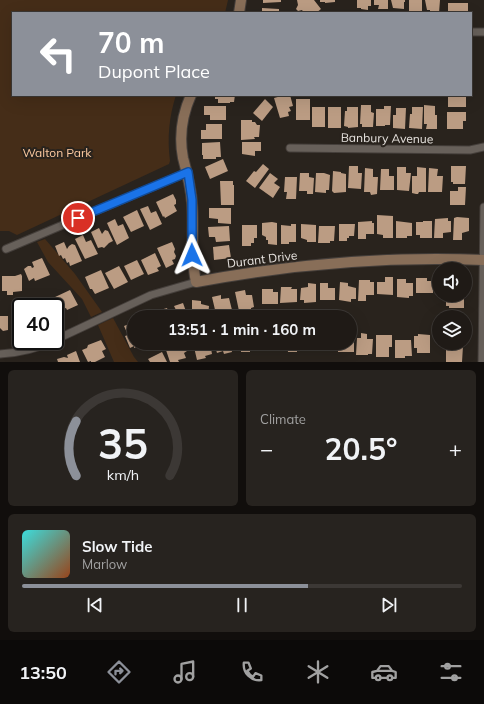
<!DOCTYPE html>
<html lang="en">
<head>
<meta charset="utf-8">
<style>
  :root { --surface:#1f1a16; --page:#27231f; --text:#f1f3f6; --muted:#a1a1a1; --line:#3c3835; --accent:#8c9099 }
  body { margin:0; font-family:Mulish,sans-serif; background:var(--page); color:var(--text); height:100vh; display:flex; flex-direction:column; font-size:15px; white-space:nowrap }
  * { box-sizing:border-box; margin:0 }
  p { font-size:13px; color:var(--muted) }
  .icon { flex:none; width:22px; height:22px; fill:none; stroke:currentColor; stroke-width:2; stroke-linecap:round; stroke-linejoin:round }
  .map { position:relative; height:362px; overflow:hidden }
  .sheet { display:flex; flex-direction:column; gap:8px; padding:8px; background:#110e0c; flex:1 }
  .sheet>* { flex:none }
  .hud { position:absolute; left:12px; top:12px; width:460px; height:84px; border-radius:0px; box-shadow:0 4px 16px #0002,0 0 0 1px var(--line); background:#8c9099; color:#fff; overflow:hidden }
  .fabs { position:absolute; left:432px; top:262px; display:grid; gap:8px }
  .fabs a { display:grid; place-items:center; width:40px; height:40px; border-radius:50%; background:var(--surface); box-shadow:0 4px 16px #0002,0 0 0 1px var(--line); font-size:20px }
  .speed { position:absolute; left:12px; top:298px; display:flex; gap:8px; font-size:20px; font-weight:700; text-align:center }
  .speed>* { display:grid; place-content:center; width:52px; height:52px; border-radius:50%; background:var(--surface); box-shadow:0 4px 16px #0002,0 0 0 1px var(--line); line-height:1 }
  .speed .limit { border:2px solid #111; border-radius:6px; background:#fff; color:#111 }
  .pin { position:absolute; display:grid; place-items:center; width:34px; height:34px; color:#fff; margin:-17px; border:2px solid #fff; border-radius:50%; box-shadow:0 1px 4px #0007 }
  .me { position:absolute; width:44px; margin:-22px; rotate:359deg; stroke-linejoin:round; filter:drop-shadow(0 0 3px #0008) }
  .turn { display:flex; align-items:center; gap:14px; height:84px; padding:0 20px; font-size:18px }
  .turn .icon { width:52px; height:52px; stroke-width:2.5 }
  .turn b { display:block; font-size:28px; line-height:34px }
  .big { font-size:30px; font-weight:700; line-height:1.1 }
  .sheet .tile { flex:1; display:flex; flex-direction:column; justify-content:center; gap:6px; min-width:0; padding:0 14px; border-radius:6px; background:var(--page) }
  .sheet .dial { align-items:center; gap:0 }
  .dial svg { height:104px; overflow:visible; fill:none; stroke:var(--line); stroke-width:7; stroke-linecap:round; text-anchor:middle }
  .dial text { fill:var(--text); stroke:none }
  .song { display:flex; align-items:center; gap:12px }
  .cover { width:48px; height:48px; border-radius:6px; background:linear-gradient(135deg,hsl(180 70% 55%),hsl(20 70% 35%)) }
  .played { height:4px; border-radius:2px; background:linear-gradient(90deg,var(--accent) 65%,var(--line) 65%) }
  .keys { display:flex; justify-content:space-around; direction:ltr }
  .heat { display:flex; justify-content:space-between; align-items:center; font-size:22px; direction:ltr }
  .sheet .tiles { flex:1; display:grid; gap:8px; grid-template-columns:1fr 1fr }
  .tile:last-child { grid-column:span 2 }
  .trip { position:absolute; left:127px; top:310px; width:230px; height:40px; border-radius:20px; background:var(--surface); box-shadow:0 4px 16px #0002,0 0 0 1px var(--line); font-weight:700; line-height:40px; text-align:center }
  .dock { display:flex; height:64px; justify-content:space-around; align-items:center; background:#0c0a09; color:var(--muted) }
  .dock .icon { width:28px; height:28px }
  .dock .on { color:var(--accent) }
  .dock b { font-size:18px; color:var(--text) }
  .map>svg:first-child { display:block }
</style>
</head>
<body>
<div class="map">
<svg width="484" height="362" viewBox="0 0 484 362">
  <rect width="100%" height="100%" fill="#29231d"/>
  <g fill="#452d18">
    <path d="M0,0H228L225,13H13V95H176C169,117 167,138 170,161L169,164L17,235L9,231H0Z"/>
    <path d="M45,239L75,274L102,312L91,317L82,299L48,262L37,242Z"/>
    <path d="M113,318L134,357L138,362H114L98,325Z"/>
  </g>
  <g fill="#bb9c83">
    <path d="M263,0H281V2L263,3Z"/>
    <path d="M297,0H314L321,9L316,13H304L302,10L298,11L296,9L298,5Z"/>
    <path d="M320,0H335V2L325,3V2H320Z"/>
    <path d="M357,0H371V6H368V10L361,9V8H357Z"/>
    <path d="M374,0H388V9H378L379,5H374Z"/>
    <path d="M391,0H405V2H404V9L393,8Z"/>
    <rect x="409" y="0" width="13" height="12"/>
    <path d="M425,0H440L439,13H430V10H427Z"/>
    <rect x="448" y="3" width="20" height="10"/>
    <path d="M262,8L279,9V13H262Z"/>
    <path d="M215,95H235L234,102H230V103H218V99H215Z"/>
    <path d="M285,95H290L293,106L289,107L291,111L288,112L289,116L280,118L274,98Z"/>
    <rect x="448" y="95" width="18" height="12"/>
    <path d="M265,99L273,107L262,121L253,113Z"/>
    <rect x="296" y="99" width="14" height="21"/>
    <path d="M361,105H371V112L374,113L373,127H362V124H360Z"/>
    <path d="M424,105L435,106V115H437V129H426L427,124H424Z"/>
    <path d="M204,106H226V120H210V115H204Z"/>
    <path d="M384,106H391L390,125H385V126H376V109H384Z"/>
    <rect x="312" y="107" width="13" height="20"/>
    <rect x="328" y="107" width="13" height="21"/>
    <path d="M347,107H358V127L348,128V127L344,126L345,111H347Z"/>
    <path d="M412,107H423L422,129L409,128L410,114H412Z"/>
    <path d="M396,108H406L405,129L393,128V115H396Z"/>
    <path d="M447,112H466V121H463V129H447Z"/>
    <path d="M241,120H252V122H255L257,125H260L259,137H254L255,139L241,140Z"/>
    <path d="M206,124H222V139H201V130H206Z"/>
    <path d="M220,142L221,157H216V159H203V155H202V143Z"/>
    <path d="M242,142H261V151H255V156L242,154Z"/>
    <path d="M223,159L228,171L210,179L205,167Z"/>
    <path d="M263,164L269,169L255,188L246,181L254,171L256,172Z"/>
    <path d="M349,166H358V173H362L361,189L348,188Z"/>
    <path d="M451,166H466L465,184H453V182H451Z"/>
    <path d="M397,167H406V173H411L409,191L397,190Z"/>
    <path d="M417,167L426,168V192H419L418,194H416L412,193V176H417Z"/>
    <path d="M365,168L373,169V177H378L377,194L371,195L370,192H364Z"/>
    <path d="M429,168L438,169L437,176H443L442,192H428Z"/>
    <path d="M381,169H389V176H394V190H380Z"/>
    <path d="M333,171L341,172V173L346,174V192L334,193L332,191Z"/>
    <path d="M270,173L278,179L274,183L280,187L273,198L259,188Z"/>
    <path d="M300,173H309V177L314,178L313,194H307V191H299Z"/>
    <path d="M316,173H324L330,175L329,190H326V193L315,192Z"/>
    <path d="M285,177H297L296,199H286L287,192H284Z"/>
    <path d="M220,181H233V185H234V205H221Z"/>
    <path d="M458,187H466L465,205H450V191H458Z"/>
    <path d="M173,194L176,200V204L174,205L177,211L165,218L164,216L163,217L156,202Z"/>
    <path d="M148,206L151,213L156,211L162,224L150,230L140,209Z"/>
    <path d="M209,208H231V224L218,223V219L209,218Z"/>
    <path d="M137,210L144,226L131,232L123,217Z"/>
    <path d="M377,215L393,216V238H383V235L377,234Z"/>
    <path d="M457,217L469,218V231L462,233V240H453L454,218Z"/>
    <path d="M448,218V221H451V232L443,233V238H434L435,219Z"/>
    <path d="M115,219L118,226L123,224L129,238L117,245L107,223Z"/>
    <path d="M372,221V223H374V234H366V239H358V222Z"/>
    <path d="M396,221L412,223V236H407V238H396Z"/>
    <path d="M423,221H432V238H420V235H416V222H423Z"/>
    <path d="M272,222L277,223V245L268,244V240H266V237L262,235V223Z"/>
    <path d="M291,224H296V242H289V244H281V225L291,226Z"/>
    <path d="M301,224L316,225V242H307V240L301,238Z"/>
    <path d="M339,224H355L354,236H349V238H347V241H339Z"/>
    <path d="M242,225H257V238H254V243H251V246H242Z"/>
    <path d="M229,226L230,241L216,242L215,237H209L208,227Z"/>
    <path d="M319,226H335L334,241H330V243H318Z"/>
    <path d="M99,228L102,234L105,230L108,231L113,241L109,243L104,248L102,247L98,248L91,232Z"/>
    <path d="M83,235L86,242L91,240L98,254L85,259L75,239Z"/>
    <path d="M64,242L67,249L69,246L72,244L75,245L82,261L70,266L69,262L67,263L65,258L63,259L61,255L59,256L55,246Z"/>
    <path d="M172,242L175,249L174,252L176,256L175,259L172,260L174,264L166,268L157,248Z"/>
    <path d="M229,245L231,258L214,260L213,247Z"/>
    <path d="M155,253L161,266L157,268L159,271L148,275L141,260Z"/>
    <path d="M42,258L50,275L35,281L34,278L29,281L24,269L28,266H31L32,268L34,267L32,262Z"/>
    <path d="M137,260L144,274L131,280L124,266Z"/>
    <path d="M119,266L128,282L114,289L105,273Z"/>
    <path d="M101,270L109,288L95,294L92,289H90L85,277Z"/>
    <path d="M21,274L22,276V291L13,292V295H7V291H2V276H15Z"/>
    <path d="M385,277H393V295L377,294V282H385Z"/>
    <path d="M416,278H427V281H433V293H416Z"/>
    <path d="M397,279H406V283H413V296H409V298L397,297Z"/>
    <path d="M359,280H370V282H374V295H366V301H358Z"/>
    <path d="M340,282L348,283V286L356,288V299H351V302L339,300Z"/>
    <path d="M308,283L316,284V302L304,303V300H300L301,288L308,287Z"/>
    <path d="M320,283H328V288H335V300H320Z"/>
    <path d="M281,287H292L291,289H297V302L280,303Z"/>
    <path d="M262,289H273V292H278V304H262Z"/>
    <path d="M70,290L78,305L67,310L66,308L63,309L62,306L58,308L53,298Z"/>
    <path d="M245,290L246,295H252L254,307L251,308V310L239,311L235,292Z"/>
    <path d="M221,295V299L229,298L232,310L216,314L212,297Z"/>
    <path d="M448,295H464V308H449V306H446V297H448Z"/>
    <path d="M192,300L201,301V304L209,306L208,317H192Z"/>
    <path d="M51,301L53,307H32Z"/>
    <path d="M183,303L188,317H173L172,315H174L173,311L176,310L174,306Z"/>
    <path d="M167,308L170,317H159L157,311Z"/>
    <path d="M18,309H21V331L14,333L12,324H13L12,320L14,319L12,314L19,312Z"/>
    <rect x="448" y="312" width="13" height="5"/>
    <path d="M0,316H8V330L3,331L0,328Z"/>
    <path d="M134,322V343H143V344L134,348V346L130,348L125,336L128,335L124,326Z"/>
    <path d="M361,333L367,334V339H373L372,354H368V355H356L357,338H361Z"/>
    <path d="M350,334H354V352H338V343H350Z"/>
    <path d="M418,334L430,335V353H417V348H414V336H418Z"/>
    <path d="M376,335H392V347H389V357H376Z"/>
    <path d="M101,340L106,349L102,351L105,357L95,362H91V361L88,362L82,350L87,348L88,345Z"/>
    <path d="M395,340H411L412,356H405V358H395Z"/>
    <path d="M193,343H210L212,354L205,356L206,358L197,360Z"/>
    <path d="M214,343H230L232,352L224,354L223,351L217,353Z"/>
    <path d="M241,343H258V346H250V352H241Z"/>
    <rect x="261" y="343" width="16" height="7"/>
    <path d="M287,343H297V352H288Z"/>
    <path d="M299,343H315V349H309V351H299Z"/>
    <path d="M318,343H335V351H326L325,348V349H318Z"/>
    <path d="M181,346L182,347H186L187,351L184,353L186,358L178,360L179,362H170L166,350Z"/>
    <path d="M454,346H463L462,362H446V348H454Z"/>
    <path d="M76,351L80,362H58L57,359L64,357L68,358L67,355Z"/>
    <path d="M162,352L167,362H150L148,359Z"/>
  </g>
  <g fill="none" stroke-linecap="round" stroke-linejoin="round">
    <g stroke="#453f3b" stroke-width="9">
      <g id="street">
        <path d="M471,32H484"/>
        <path d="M290,148L470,150L484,147"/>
        <path d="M6,249L188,172"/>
        <path d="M55,340L151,295L196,282"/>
        <path d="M0,354C19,353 36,349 53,341"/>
        <path d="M482,362L484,207"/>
      </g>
    </g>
    <g stroke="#453f3b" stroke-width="12">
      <g id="secondary">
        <path d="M239,13L241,0"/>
        <path d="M191,95C182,115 179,137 183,158C187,173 191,187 192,203C194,229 190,255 196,282C292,264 386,256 484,260"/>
      </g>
    </g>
    <use href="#street" stroke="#67605a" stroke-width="7"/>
    <use href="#secondary" stroke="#886e58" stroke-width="10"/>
  </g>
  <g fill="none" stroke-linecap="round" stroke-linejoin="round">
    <g stroke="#114b97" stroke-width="10">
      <path id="route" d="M78,218L188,172L192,200V255"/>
    </g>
    <use href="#route" stroke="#1a73e8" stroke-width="7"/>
  </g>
  <g text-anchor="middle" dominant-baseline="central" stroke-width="4" stroke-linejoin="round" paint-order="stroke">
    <g font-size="12" fill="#e6e2de" stroke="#29231d">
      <text transform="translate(387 138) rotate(1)">Banbury Avenue</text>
      <text transform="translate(262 259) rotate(-7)">Durant Drive</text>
    </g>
    <g font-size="12" fill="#fecaa0" stroke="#29231d">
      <text x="57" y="152">Walton Park</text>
    </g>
  </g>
</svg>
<div class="fabs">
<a><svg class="icon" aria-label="sound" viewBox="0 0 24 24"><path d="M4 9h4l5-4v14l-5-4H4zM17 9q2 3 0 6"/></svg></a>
<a><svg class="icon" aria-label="layers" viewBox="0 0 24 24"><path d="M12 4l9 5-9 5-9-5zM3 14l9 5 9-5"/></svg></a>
</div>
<div class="speed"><div class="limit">40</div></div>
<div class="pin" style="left:78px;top:218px;background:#d93025"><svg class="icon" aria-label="arrive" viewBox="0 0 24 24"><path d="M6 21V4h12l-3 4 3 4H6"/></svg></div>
<svg class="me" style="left:192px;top:255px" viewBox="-20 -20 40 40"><path d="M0-17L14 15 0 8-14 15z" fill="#1a73e8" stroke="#fff" stroke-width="4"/></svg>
<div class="trip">13:51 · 1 min · 160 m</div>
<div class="hud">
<div class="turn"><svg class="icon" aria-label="left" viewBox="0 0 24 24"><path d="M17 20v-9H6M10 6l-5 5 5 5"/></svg><div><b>70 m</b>Dupont Place</div></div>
</div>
</div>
<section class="sheet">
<div class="tiles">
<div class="tile dial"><svg viewBox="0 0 100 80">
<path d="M14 69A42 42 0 1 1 86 69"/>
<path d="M14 69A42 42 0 0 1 14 27" stroke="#8c9099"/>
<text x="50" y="56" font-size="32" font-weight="700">35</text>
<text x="50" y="72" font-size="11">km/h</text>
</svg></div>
<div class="tile"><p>Climate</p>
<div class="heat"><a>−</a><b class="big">20.5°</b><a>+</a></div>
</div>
<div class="tile">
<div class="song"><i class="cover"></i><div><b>Slow Tide</b><p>Marlow</p></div></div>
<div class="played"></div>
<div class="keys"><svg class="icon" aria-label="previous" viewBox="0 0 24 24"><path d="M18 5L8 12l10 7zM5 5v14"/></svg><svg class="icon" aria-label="pause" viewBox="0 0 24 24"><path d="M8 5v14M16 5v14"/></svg><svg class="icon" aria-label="next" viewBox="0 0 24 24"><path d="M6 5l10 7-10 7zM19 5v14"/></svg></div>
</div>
</div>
</section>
<nav class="dock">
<b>13:50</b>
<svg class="icon on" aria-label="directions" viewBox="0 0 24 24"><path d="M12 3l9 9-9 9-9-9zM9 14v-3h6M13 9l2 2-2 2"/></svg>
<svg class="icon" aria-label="music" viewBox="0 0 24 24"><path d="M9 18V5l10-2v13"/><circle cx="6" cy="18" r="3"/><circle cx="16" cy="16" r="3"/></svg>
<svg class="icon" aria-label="phone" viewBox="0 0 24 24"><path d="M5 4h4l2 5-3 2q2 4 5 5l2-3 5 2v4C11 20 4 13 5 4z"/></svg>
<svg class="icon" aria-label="climate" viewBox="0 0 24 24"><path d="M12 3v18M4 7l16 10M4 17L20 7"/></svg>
<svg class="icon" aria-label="car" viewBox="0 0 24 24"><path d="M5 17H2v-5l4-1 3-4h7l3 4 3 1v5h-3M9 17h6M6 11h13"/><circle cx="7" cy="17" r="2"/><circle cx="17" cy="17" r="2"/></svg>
<svg class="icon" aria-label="filters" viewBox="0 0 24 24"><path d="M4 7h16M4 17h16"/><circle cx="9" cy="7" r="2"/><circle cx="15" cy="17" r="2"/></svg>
</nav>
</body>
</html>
